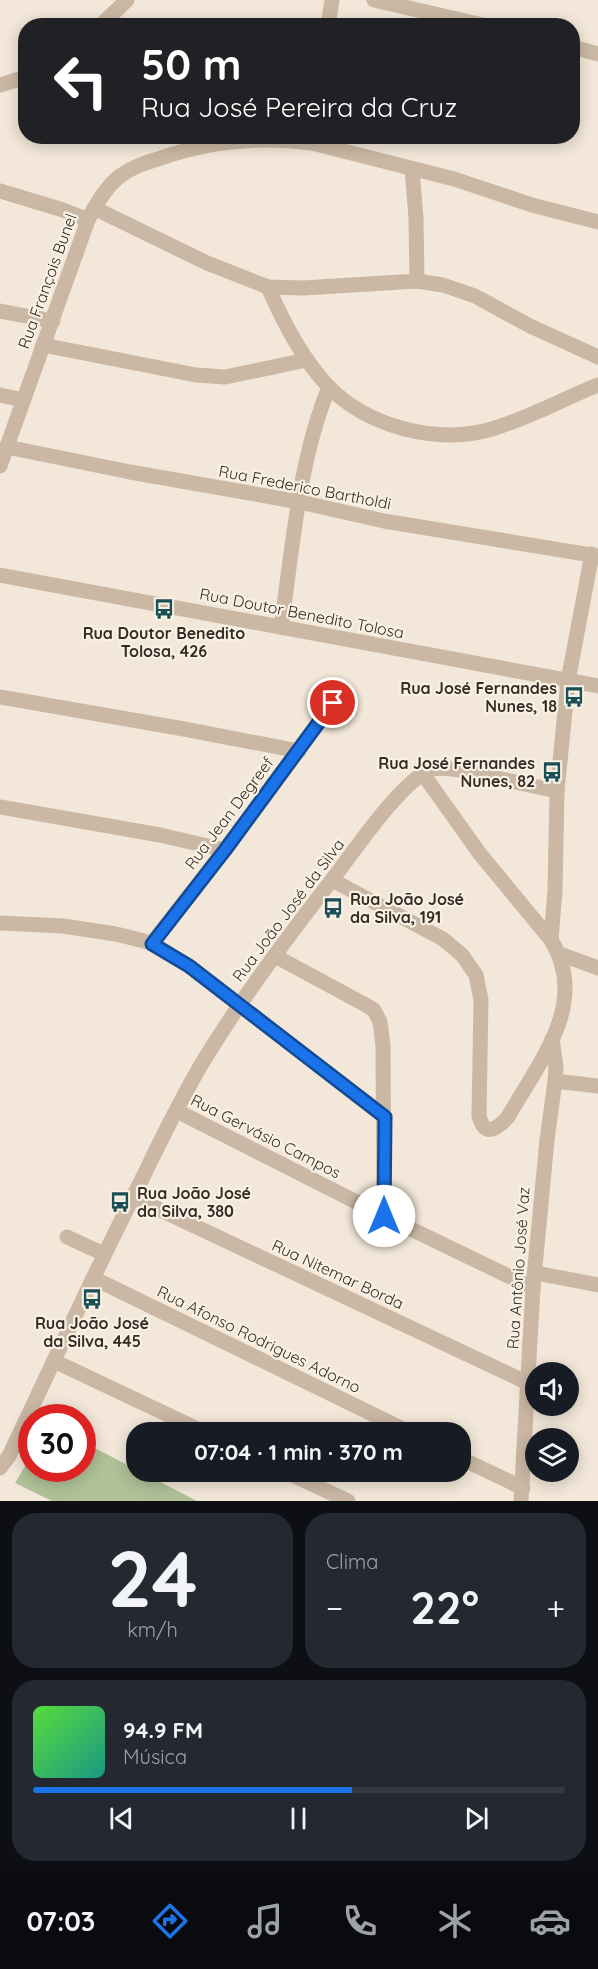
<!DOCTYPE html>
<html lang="pt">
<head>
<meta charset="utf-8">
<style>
  :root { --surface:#171b24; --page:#242831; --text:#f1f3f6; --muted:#9ea1a6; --line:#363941; --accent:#1a73e8 }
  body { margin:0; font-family:Quicksand,sans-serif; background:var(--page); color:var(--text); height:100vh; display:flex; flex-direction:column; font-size:22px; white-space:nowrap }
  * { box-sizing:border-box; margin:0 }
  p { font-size:20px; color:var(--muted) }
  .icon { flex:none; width:33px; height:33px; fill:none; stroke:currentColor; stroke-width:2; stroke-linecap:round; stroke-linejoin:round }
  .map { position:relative; height:1501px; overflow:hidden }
  .sheet { display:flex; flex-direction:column; gap:12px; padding:12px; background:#0d0f14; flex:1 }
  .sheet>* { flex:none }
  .hud { position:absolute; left:18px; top:18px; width:562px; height:126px; border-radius:24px; box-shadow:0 3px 15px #0003; background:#202124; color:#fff; overflow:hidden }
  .fabs { position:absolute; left:525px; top:1362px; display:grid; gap:12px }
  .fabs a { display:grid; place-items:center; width:54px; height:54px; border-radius:50%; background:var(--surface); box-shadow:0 3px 15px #0003; font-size:30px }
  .speed { position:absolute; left:18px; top:1404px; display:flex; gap:12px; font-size:30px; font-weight:700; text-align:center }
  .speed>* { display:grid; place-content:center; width:78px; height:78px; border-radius:50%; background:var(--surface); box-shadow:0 3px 15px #0003; line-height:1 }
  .speed .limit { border:9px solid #d22; background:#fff; color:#111 }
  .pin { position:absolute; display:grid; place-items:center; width:51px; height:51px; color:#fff; margin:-26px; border:3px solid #fff; border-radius:50%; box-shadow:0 2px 6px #0007 }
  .me { position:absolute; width:66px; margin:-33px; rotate:0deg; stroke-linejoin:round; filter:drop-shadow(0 0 4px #0008) }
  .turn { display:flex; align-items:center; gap:21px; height:126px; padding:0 24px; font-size:27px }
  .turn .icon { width:78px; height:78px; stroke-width:2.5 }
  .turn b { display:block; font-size:42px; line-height:51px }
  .big { font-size:45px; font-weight:700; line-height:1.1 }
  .sheet .card { flex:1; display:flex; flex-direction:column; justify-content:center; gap:9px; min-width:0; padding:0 21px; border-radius:24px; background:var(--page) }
  .sheet .dial { align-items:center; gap:0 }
  .dial b { font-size:78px; line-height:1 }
  .song { display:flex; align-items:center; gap:18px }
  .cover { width:72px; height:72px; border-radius:9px; background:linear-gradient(135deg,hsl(110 70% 55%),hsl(170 70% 35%)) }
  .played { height:6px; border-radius:3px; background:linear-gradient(90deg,var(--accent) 60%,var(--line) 60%) }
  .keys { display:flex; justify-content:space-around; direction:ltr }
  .heat { display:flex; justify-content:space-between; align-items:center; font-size:33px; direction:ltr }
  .sheet .tiles { flex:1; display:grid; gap:12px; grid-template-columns:1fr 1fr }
  .card:last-child { grid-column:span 2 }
  .trip { position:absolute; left:126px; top:1422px; width:345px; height:60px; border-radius:24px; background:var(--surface); box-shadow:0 3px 15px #0003; font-weight:700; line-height:60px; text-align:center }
  .dock { display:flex; height:96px; justify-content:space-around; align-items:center; background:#090b0e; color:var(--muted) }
  .dock .icon { width:42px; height:42px }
  .dock .selected { color:var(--accent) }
  .dock b { font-size:27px; color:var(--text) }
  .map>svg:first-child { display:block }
</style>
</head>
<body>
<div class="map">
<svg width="598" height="1501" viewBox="0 0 598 1501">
  <rect width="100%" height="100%" fill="#f2e7d8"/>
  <path fill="#b0c198" d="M83,1442L197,1501H52L15,1483L31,1456L32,1468H82Z"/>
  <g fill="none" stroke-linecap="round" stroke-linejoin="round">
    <g stroke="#cab8a4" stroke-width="15">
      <path d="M374,0L487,26"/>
      <path d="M100,26L127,0"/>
      <path d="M328,26L332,0"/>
      <path d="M573,47L598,54"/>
      <path d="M0,85L26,77"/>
      <path d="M412,169L416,218L417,281"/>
      <path d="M0,191L63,210L88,220"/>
      <path d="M94,208L207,263L268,287L303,288L417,281L443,285L475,296L530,326L598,357"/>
      <path d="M268,287C283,322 301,357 327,385C367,427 437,445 492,429C529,418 563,399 598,385"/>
      <path d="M0,311L53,321"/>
      <path d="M43,345L196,375L225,377L307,360"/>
      <path d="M0,395L23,400"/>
      <path d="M7,447L130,472L300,502L384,521L598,556"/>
      <path d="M0,466L88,220C96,204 106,187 120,176C132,167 145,163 158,159C208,141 259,136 312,143L454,179L532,205L598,222"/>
      <path d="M0,575L598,686"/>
      <path d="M281,627C293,547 298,463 329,387"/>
      <path d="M0,697L184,729L299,751"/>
      <path d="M0,807L160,835L225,850"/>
      <path d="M332,880L443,939L462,955L476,975L481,1000L479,1116C485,1138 497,1129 508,1117C539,1062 590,1003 551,940L480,854L423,774"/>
      <path d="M0,923L63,926L116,934L152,943L189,966L385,1117"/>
      <path d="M551,940L555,891L557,791L568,681L592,554"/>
      <path d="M152,943L225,850L333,703"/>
      <path d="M560,954L598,968"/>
      <path d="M275,956L364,1004L374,1010L380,1022L383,1045L384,1216"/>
      <path d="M555,1081L598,1086"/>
      <path d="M177,1111L384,1216L533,1288"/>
      <path d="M133,1197L528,1383"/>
      <path d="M67,1237L104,1254"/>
      <path d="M536,1273L598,1285"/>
      <path d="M93,1278L409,1432"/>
      <path d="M54,1361L204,1432"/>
      <path d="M460,1458L523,1488"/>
      <path d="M0,1468L9,1456C53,1363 96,1269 143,1177C162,1138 181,1098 204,1060C245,993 293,930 341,868C359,844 406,776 433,769C442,767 452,769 460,770L557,791"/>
      <path d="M286,1472L348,1501"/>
      <path d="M521,1501L533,1288L547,1140L555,1081L556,1067L552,1039"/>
    </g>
  </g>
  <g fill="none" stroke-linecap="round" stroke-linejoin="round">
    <g stroke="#114b97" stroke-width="15">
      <path id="route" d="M333,703L225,850L152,944L189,966L385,1117L384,1216"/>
    </g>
    <use href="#route" stroke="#1a73e8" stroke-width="10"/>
  </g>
  <defs>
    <g id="bus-bare" transform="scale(1.62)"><path d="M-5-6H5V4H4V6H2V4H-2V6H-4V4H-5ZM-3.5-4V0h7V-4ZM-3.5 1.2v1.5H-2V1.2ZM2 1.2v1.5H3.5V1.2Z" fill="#1b4f57" stroke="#f9f1e4" stroke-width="2.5" paint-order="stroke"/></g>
  </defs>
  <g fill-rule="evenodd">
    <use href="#bus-bare" x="164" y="609"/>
    <use href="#bus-bare" x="574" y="697"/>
    <use href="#bus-bare" x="552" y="772"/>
    <use href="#bus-bare" x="333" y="908"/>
    <use href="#bus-bare" x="120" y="1202"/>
    <use href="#bus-bare" x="92" y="1299"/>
  </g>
  <g text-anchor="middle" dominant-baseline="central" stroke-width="4.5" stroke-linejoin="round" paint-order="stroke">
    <g font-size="16" fill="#352c26" stroke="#f9f1e4">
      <text transform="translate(47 281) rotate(-70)">Rua François Bunel</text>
      <text transform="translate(305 487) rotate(11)">Rua Frederico Bartholdi</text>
      <text transform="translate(302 613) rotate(11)">Rua Doutor Benedito Tolosa</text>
      <text transform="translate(229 813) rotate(-53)">Rua Jean Degreef</text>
      <text transform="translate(288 910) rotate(-53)">Rua João José da Silva</text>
      <text transform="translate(266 1136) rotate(27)">Rua Gervásio Campos</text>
      <text transform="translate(518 1268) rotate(-86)">Rua Antônio José Vaz</text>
      <text transform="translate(338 1274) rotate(25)">Rua Nitemar Borda</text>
      <text transform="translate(259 1339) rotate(26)">Rua Afonso Rodrigues Adorno</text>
    </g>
    <g font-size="16" font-weight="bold" fill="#352c26" stroke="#f9f1e4">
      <text x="164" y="633">Rua Doutor Benedito<tspan x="164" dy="18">Tolosa, 426</tspan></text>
      <text x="557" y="688" text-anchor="end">Rua José Fernandes<tspan x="557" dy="18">Nunes, 18</tspan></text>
      <text x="535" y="763" text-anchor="end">Rua José Fernandes<tspan x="535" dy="18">Nunes, 82</tspan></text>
      <text x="350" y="899" text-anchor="start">Rua João José<tspan x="350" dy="18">da Silva, 191</tspan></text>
      <text x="137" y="1193" text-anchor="start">Rua João José<tspan x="137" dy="18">da Silva, 380</tspan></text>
      <text x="92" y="1323">Rua João José<tspan x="92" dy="18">da Silva, 445</tspan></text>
    </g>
  </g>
</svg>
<div class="fabs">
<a><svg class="icon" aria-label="sound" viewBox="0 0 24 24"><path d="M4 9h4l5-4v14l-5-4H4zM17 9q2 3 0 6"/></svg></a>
<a><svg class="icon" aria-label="layers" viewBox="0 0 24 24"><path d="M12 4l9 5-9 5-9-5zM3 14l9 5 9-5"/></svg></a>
</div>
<div class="speed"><div class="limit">30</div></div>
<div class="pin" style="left:333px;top:703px;background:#d93025"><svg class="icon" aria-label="arrive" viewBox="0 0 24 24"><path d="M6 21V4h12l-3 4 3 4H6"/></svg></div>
<svg class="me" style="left:384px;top:1216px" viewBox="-20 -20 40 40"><circle r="19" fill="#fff"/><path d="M0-13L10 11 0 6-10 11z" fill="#1a73e8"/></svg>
<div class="trip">07:04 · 1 min · 370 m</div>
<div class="hud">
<div class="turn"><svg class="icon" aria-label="left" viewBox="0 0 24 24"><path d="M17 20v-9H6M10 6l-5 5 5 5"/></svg><div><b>50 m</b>Rua José Pereira da Cruz</div></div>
</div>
</div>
<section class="sheet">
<div class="tiles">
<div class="card dial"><b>24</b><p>km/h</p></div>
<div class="card"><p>Clima</p>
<div class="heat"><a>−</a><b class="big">22°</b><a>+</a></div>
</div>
<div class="card">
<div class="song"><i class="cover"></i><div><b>94.9 FM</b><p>Música</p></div></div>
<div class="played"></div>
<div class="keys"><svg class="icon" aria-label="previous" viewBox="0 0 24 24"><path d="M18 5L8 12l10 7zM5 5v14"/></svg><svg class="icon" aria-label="pause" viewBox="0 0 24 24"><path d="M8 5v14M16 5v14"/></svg><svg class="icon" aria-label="next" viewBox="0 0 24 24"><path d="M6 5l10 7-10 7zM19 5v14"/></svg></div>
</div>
</div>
</section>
<nav class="dock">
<b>07:03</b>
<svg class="icon selected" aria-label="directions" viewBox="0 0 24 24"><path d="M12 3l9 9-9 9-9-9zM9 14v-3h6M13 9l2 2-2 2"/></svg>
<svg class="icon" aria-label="music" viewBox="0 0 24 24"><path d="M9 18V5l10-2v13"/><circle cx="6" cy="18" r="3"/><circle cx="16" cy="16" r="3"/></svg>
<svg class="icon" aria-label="phone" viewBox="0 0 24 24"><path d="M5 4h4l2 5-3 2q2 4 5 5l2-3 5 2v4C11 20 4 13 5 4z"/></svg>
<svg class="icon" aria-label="climate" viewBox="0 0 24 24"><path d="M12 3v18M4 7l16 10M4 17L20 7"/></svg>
<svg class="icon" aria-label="car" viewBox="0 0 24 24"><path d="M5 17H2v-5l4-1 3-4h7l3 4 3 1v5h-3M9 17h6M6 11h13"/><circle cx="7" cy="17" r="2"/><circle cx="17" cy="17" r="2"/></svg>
</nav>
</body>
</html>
